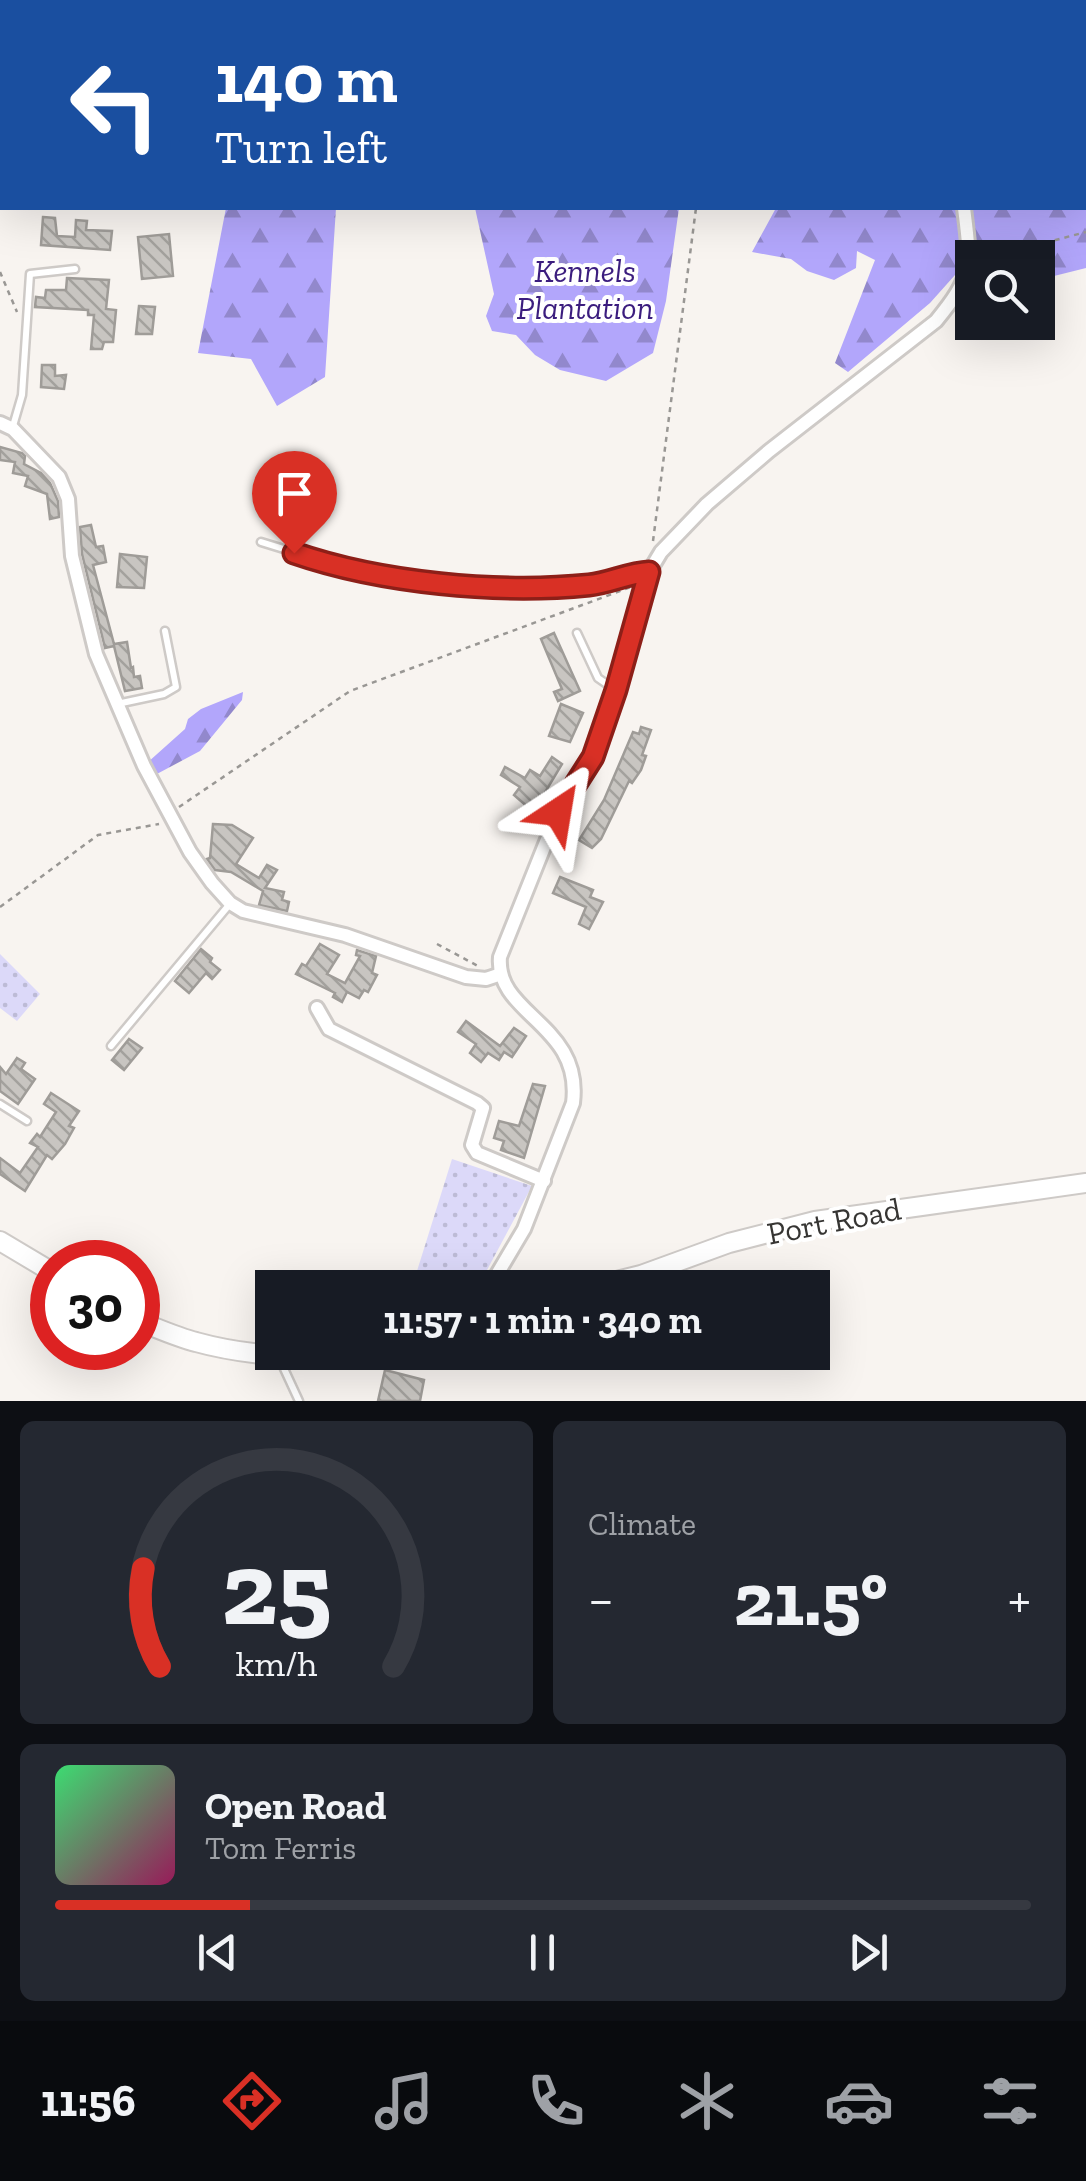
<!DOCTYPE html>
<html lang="en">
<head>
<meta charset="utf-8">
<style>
  :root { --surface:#171b24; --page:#242831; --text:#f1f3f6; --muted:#9ea1a6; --line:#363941; --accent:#d93025 }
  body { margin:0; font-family:"Zilla Slab",serif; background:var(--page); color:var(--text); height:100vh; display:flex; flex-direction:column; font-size:38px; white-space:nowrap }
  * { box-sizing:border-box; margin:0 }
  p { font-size:32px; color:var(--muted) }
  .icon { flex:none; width:55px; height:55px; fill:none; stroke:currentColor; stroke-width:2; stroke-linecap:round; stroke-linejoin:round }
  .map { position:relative; height:1401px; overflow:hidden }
  .side { display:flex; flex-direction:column; gap:20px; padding:20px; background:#0d0f14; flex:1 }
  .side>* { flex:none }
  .top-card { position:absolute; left:0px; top:0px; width:1088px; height:210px; box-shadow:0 10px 40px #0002; background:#1a4fa0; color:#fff; overflow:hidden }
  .fabs { position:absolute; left:955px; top:240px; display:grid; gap:20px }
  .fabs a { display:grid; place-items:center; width:100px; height:100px; border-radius:0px; background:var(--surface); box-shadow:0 10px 40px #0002; font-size:50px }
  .speed { position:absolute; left:30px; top:1240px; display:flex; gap:20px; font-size:50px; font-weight:700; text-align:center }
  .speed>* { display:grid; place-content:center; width:130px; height:130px; border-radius:50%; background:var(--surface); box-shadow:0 10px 40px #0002; line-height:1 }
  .speed .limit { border:15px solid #d22; background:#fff; color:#111 }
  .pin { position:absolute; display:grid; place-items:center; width:85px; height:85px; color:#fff; margin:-102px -42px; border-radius:50% 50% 50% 0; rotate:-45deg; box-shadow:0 0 10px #0007 }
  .pin .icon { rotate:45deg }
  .me { position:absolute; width:110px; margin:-55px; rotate:33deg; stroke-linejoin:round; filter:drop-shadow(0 0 8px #0008) }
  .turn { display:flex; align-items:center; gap:35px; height:210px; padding:0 50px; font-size:45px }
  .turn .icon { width:130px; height:130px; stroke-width:2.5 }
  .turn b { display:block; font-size:70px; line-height:85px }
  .big { font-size:75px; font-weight:700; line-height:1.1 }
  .side .tile { flex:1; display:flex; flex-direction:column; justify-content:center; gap:15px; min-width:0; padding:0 35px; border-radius:15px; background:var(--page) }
  .side .dial { align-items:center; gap:0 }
  .dial svg { height:260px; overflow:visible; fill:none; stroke:var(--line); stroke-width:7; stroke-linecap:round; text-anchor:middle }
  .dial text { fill:var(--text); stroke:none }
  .song { display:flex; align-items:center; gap:30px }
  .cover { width:120px; height:120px; border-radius:15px; background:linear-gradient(135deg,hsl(140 70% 55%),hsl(330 70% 35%)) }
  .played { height:10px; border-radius:5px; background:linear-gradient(90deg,var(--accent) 20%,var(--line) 20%) }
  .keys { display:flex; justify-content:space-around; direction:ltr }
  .heat { display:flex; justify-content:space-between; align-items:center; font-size:55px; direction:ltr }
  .side .tiles { flex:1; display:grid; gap:20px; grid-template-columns:1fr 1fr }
  .tile:last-child { grid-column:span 2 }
  .trip { position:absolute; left:255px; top:1270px; width:575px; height:100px; border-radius:0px; background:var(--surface); box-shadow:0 10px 40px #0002; font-weight:700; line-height:100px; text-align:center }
  .dock { display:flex; height:160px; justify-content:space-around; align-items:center; background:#090b0e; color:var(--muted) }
  .dock .icon { width:70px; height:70px }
  .dock .current { color:var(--accent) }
  .dock b { font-size:45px; color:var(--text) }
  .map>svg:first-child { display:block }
</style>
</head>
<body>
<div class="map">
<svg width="1086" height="1401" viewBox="0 0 1086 1401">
  <defs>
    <pattern id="green-dots" width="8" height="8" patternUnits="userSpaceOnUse" patternTransform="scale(2.5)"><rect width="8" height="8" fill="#dcd9f9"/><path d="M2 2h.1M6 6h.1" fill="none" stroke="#bdbbd6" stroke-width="1.8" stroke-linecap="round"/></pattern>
    <pattern id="forest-firs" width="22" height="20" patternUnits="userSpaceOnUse" patternTransform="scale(2.5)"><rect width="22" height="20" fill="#b2a6fb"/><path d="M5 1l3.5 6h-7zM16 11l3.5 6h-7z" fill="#9288cc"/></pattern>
    <pattern id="building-back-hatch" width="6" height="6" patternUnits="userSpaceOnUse" patternTransform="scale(2.5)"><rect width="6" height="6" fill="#c8c5c1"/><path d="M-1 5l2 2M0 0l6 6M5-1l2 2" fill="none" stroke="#a3a19d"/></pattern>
  </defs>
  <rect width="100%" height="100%" fill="#f8f4f0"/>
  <g fill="url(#green-dots)">
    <path d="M0,0H471L2,2V155Z"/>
    <path d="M0,954L40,994L17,1021L0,1008Z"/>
    <path d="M452,1159L532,1186L487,1270L470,1287H412Z"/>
  </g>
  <g fill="url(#forest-firs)">
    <path d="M721,0H1086V268L1038,280V258H972V285L963,272L955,275L930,303L848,372L835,363L875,260L857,251L856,268L834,280L807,271L791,259L752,252L776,208H1085V2H720Z"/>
    <path d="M226,208H336L325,377L277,406L251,359L198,353Z"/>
    <path d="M475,208H679L666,301L653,353L606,381L560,370L535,355L516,335L492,331L486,316L494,294Z"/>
    <path d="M243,692L242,700L200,751L155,775L147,763L185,729L188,719L201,709Z"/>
  </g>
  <g fill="url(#building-back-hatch)" stroke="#9f9c98" stroke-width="2.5">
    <path d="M43,217L55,218L57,236L75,237L76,220L87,221L86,230L112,231L110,250L41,245Z"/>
    <path d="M169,234L173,276L142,279L138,237Z"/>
    <path d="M67,278L109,280L106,309L116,310L113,342H104L102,349H91L94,315H88V310L35,307L36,297L45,298L46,290H66Z"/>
    <path d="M139,306L155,307L152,334H136Z"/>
    <path d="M42,365H55V376L66,375L64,389L41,387Z"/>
    <path d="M0,447L22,453L25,456L24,464L41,473L50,483L58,501L59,517L50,519L47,494L25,486L28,476L13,473L15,462L0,460Z"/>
    <path d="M91,525L96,547L103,546L106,562L93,565L114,644L127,642L131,668L133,667L134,677L140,676L142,688L125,691L114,646L105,648L82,554L80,527Z"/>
    <path d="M120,554L147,557L144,588L117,587Z"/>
    <path d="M554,633L580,691L558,701L554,692L562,689L541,639Z"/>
    <path d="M561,704L583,713L570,742L549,736Z"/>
    <path d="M641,727L651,730L642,755L646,756L641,770L632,783L629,781L601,839L592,848L579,840L604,800L633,732L639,734Z"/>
    <path d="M552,757L562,764L535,809L529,808L514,795L520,787L501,775L505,767L525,778L530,770L540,776Z"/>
    <path d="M213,824L232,825L253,838L236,864L259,878L267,865L277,870L265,888L284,892L282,900L289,902L287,911L259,905L263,891L231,872L215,870L207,859L210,858Z"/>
    <path d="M560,877L593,890L590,897L603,902L589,929L579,924L586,907L553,893Z"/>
    <path d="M320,944L339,955L327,974L345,983L360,956L356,955L357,950L376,956L372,973L377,975L368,992L364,990L359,998L347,992L342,1002L333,997L335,993L296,974L302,964L306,966Z"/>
    <path d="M201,949L212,958L210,962L220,970L212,979L206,973L189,993L175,981Z"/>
    <path d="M466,1021L500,1046L514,1028L526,1036L512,1057L504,1052L499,1060L488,1053L481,1062L470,1053L476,1044L458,1032Z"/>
    <path d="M129,1039L142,1048L124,1070L112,1060Z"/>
    <path d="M17,1058L25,1063L21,1069L35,1079L18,1104L0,1091V1067L6,1074Z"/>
    <path d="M533,1084L545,1086L524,1158L501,1150L504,1141L494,1138L499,1121L519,1126Z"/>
    <path d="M51,1093L79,1111L69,1126L74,1128L65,1144L52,1159L47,1155L25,1191L0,1174V1158L20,1173L38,1147L30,1143L37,1134L40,1137L56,1112L44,1104Z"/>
    <path d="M385,1370L424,1380L420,1401H378Z"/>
  </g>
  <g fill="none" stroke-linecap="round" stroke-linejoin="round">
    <g stroke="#cecac7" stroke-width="11">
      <g id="service">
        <path d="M13,426L22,395L30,274L75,269"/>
        <path d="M261,542L368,575L463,584L561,587L594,585L634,573L648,572"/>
        <path d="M577,633L598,678L614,689"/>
        <path d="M117,704L164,694L176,687L165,631"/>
        <path d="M111,1046L229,905"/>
        <path d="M0,1104L27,1121"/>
        <path d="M280,1360L299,1401"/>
      </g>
    </g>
    <g stroke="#cecac7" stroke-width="18">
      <g id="minor">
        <path d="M1007,2L1008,0"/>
        <path d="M0,423L13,429L59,477L68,499L72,556L96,654L144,766L190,852L212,883L230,903L243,911L345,935L466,977L486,979L498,975"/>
        <path d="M317,1008L329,1029L477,1103L483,1108L472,1145L477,1153L544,1181"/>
        <path d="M489,1288L524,1229L573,1103C583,1024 495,1015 500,957L558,812L593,757L616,690L649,572L661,552L707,504L769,451L936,321C974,275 971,264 964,208"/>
      </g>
    </g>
    <g stroke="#cecac7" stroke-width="22">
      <g id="tertiary">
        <path d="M0,1241L52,1272"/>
        <path d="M588,1288L641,1275L729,1243L815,1221L1086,1183"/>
        <path d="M138,1321C157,1328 176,1337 196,1342C257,1359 349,1362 412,1352"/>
      </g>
    </g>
    <g stroke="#999794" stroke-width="2.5" stroke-dasharray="5 5" stroke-linecap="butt">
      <path d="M103,0V2"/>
      <path d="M722,2V0"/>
      <path d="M987,258L1086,232"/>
      <path d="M0,272L17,312"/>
      <path d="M653,541L696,208"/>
      <path d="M179,807L350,691L631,587"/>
      <path d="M0,907L98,835L159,824"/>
      <path d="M437,944L478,966"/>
    </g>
    <use href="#service" stroke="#fff" stroke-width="6"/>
    <use href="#minor" stroke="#fff" stroke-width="12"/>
    <use href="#tertiary" stroke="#fff" stroke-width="18"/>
  </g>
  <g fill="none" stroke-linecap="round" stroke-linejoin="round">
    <g stroke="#8d1f18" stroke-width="25">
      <path id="route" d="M294,553C381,583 498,594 589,585C610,583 628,573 649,572L616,690L593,757L558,812"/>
    </g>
    <use href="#route" stroke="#d93025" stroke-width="18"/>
  </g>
  <g text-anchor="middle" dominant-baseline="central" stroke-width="8" stroke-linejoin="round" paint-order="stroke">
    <g font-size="32" font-style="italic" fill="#3b1d7e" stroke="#fff">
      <text x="585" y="271">Kennels<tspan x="585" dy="37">Plantation</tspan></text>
    </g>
    <g font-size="32" fill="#363533" stroke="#fff">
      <text transform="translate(834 1221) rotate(-11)">Port Road</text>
    </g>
  </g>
</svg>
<div class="fabs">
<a><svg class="icon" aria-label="search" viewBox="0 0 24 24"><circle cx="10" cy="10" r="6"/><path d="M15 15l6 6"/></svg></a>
</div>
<div class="speed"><div class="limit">30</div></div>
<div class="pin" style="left:294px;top:553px;background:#d93025"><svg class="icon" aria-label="arrive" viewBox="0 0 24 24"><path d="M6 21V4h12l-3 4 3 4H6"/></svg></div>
<svg class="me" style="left:558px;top:812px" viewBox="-20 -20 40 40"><path d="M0-17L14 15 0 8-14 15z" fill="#d93025" stroke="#fff" stroke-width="4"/></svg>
<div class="trip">11:57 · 1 min · 340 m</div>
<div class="top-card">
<div class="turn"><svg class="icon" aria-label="left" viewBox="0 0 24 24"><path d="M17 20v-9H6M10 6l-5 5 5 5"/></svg><div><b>140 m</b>Turn left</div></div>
</div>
</div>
<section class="side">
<div class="tiles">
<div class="tile dial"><svg viewBox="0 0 100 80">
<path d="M14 69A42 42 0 1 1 86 69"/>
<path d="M14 69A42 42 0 0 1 9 39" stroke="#d93025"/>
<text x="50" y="56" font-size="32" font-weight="700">25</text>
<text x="50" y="72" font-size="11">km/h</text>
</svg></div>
<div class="tile"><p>Climate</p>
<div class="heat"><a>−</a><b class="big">21.5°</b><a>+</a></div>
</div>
<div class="tile">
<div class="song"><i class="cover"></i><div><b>Open Road</b><p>Tom Ferris</p></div></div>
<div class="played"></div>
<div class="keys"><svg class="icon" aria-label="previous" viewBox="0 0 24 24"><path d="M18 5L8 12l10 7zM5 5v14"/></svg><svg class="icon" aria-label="pause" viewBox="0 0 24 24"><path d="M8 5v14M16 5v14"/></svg><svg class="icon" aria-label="next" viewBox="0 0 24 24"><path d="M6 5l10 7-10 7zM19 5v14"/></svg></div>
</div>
</div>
</section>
<nav class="dock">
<b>11:56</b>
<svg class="icon current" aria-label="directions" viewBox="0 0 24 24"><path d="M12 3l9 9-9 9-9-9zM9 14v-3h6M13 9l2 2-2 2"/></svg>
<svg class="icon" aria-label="music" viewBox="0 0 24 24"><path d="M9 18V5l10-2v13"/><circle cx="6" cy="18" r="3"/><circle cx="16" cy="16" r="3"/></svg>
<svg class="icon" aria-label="phone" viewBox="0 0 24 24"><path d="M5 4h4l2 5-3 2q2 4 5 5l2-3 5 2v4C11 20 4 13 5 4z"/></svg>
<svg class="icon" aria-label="climate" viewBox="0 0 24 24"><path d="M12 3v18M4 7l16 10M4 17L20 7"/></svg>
<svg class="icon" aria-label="car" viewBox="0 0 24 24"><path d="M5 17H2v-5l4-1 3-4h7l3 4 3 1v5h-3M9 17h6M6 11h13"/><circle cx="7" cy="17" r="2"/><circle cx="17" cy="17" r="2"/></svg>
<svg class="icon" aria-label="filters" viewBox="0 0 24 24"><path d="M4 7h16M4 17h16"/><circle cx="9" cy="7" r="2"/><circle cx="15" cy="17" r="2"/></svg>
</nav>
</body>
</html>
